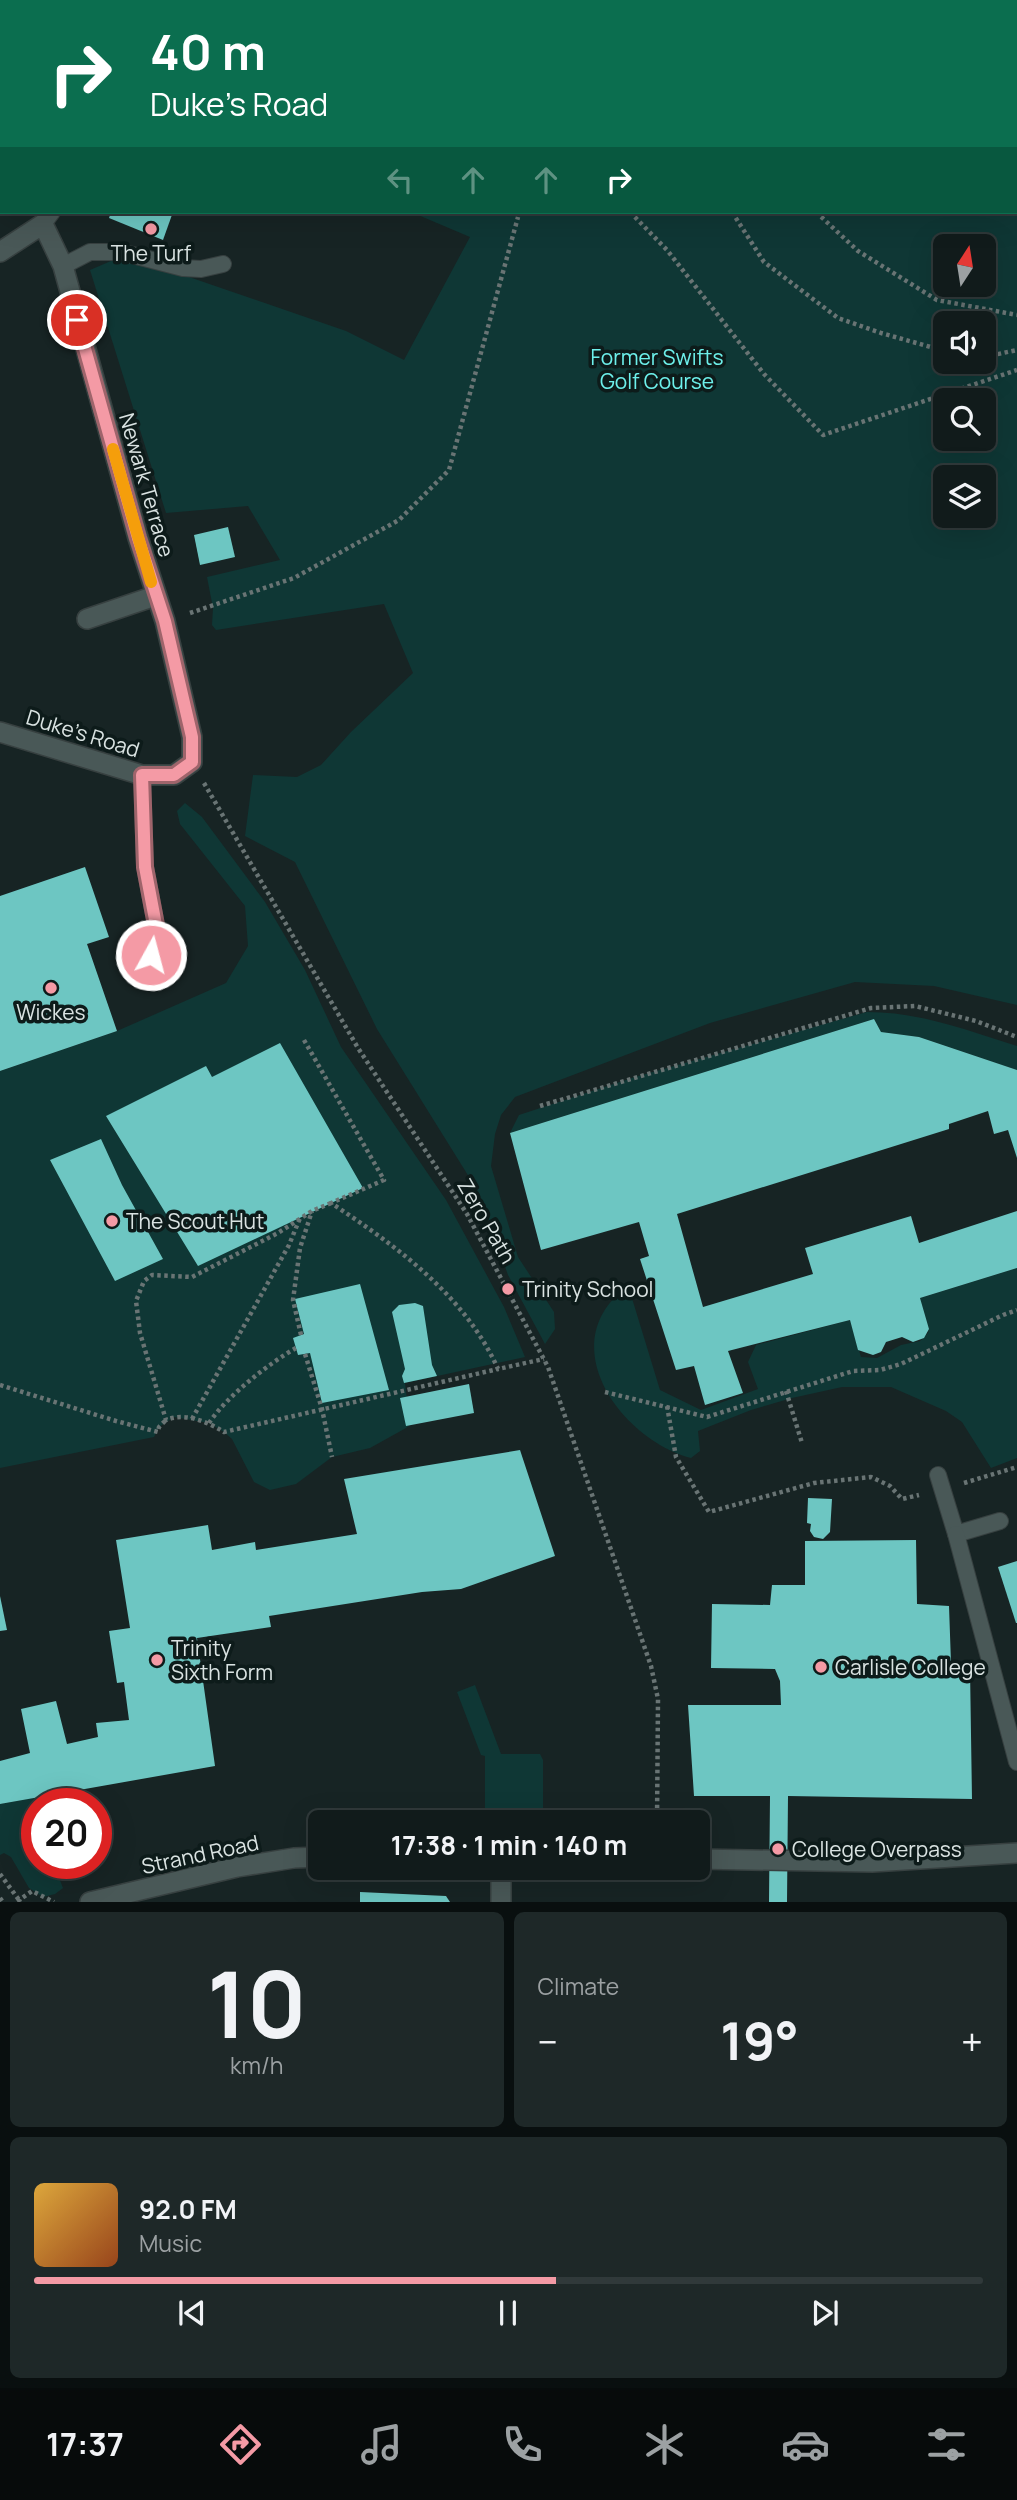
<!DOCTYPE html>
<html lang="en">
<head>
<meta charset="utf-8">
<style>
  :root { --surface:#111b1b; --page:#1e2828; --text:#f1f3f6; --muted:#9ca1a3; --line:#30393a; --accent:#f49aa5 }
  body { margin:0; font-family:Manrope,sans-serif; background:var(--page); color:var(--text); height:100vh; display:flex; flex-direction:column; font-size:26px; white-space:nowrap }
  * { box-sizing:border-box; margin:0 }
  p { font-size:23px; color:var(--muted) }
  .icon { flex:none; width:38px; height:38px; fill:none; stroke:currentColor; stroke-width:2; stroke-linecap:round; stroke-linejoin:round }
  .map { position:relative; height:1902px; overflow:hidden }
  .panel { display:flex; flex-direction:column; gap:10px; padding:10px; background:#090f0f; flex:1 }
  .panel>* { flex:none }
  .banner { position:absolute; left:0px; top:0px; width:1018px; height:214px; box-shadow:0 7px 28px #0002,0 0 0 2px var(--line); background:#0b6e4f; color:#fff; overflow:hidden }
  .needle { width:46px; rotate:12deg }
  .fabs { position:absolute; left:933px; top:234px; display:grid; gap:14px }
  .fabs a { display:grid; place-items:center; width:63px; height:63px; border-radius:10px; background:var(--surface); box-shadow:0 7px 28px #0002,0 0 0 2px var(--line); font-size:35px }
  .speed { position:absolute; left:21px; top:1788px; display:flex; gap:14px; font-size:35px; font-weight:700; text-align:center }
  .speed>* { display:grid; place-content:center; width:91px; height:91px; border-radius:50%; background:var(--surface); box-shadow:0 7px 28px #0002,0 0 0 2px var(--line); line-height:1 }
  .speed .limit { border:10px solid #d22; background:#fff; color:#111 }
  .pin { position:absolute; display:grid; place-items:center; width:60px; height:60px; color:#fff; margin:-30px; border:4px solid #fff; border-radius:50%; box-shadow:0 2px 7px #0007 }
  .me { position:absolute; width:77px; margin:-38px; rotate:7deg; stroke-linejoin:round; filter:drop-shadow(0 0 5px #0008) }
  .turn { display:flex; align-items:center; gap:24px; height:147px; padding:0 35px; font-size:32px }
  .turn .icon { width:91px; height:91px; stroke-width:2.5 }
  .turn b { display:block; font-size:49px; line-height:60px }
  .lanes { display:flex; align-items:center; height:66px; padding:0 35px; background:#0003; justify-content:center; gap:35px; direction:ltr }
  .lanes .off { opacity:.35 }
  .big { font-size:52px; font-weight:700; line-height:1.1 }
  .panel .widget { flex:1; display:flex; flex-direction:column; justify-content:center; gap:10px; min-width:0; padding:0 24px; border-radius:10px; background:var(--page) }
  .panel .dial { align-items:center; gap:0 }
  .dial b { font-size:91px; line-height:1 }
  .song { display:flex; align-items:center; gap:21px }
  .cover { width:84px; height:84px; border-radius:10px; background:linear-gradient(135deg,hsl(40 70% 55%),hsl(20 70% 35%)) }
  .played { height:7px; border-radius:4px; background:linear-gradient(90deg,var(--accent) 55%,var(--line) 55%) }
  .keys { display:flex; justify-content:space-around; direction:ltr }
  .heat { display:flex; justify-content:space-between; align-items:center; font-size:38px; direction:ltr }
  .panel .tiles { flex:1; display:grid; gap:10px; grid-template-columns:1fr 1fr }
  .widget:last-child { grid-column:span 2 }
  .trip { position:absolute; left:308px; top:1810px; width:402px; height:70px; border-radius:10px; background:var(--surface); box-shadow:0 7px 28px #0002,0 0 0 2px var(--line); font-weight:700; line-height:70px; text-align:center }
  .tab-bar { display:flex; height:112px; justify-content:space-around; align-items:center; background:#070b0b; color:var(--muted) }
  .tab-bar .icon { width:49px; height:49px }
  .tab-bar .on { color:var(--accent) }
  .tab-bar b { font-size:32px; color:var(--text) }
  .map>svg:first-child { display:block }
</style>
</head>
<body>
<div class="map">
<svg width="1017" height="1902" viewBox="0 0 1017 1902">
  <rect width="100%" height="100%" fill="#172424"/>
  <g fill="#0f3735" fill-rule="evenodd">
    <path d="M326,0H1017V1005L934,986L855,982L710,1023L515,1097L501,1115L495,1134L491,1166L518,1257L554,1312L555,1329L545,1344L508,1275L479,1193L377,1029L295,862L245,836L253,775L297,777L321,765L351,732L413,673L384,604L216,630L212,625L213,608L207,577L280,560L248,506L166,513L90,270L125,255L346,331L404,360L470,237L411,212H1017V2H325ZM945,247H984V285H945ZM945,324H984V362H945ZM945,401H984V439H945ZM945,478H984V516H945Z"/>
    <path d="M185,803L202,817L265,902L305,970L341,1047L446,1200L504,1307L525,1357L405,1383L410,1425L406,1428L370,1448L332,1457L296,1484L270,1490L254,1482L232,1439L224,1432L209,1423L174,1417L159,1427L154,1437L0,1468V1071L117,1031L226,983L248,946L245,906L180,824L177,811Z"/>
    <path d="M867,1012C919,1012 967,1030 1017,1046V1070L919,1037L881,1032L874,1019L510,1133L519,1115L635,1077Z"/>
    <path d="M1017,1268V1458L991,1468L962,1422L946,1411L891,1387H842L792,1398L751,1410L698,1431L700,1451L691,1458C622,1440 553,1346 624,1289L631,1295L660,1390L701,1410L758,1389L748,1362L756,1345L850,1320L861,1357L877,1358L901,1345L920,1341L928,1333L929,1329L920,1298Z"/>
    <path d="M475,1685L501,1754H540L543,1760V1814L485,1812V1756L481,1755L457,1692Z"/>
    <path d="M54,1794L51,1804H37V1864L54,1865L63,1888L55,1894L43,1897L29,1888L11,1857L4,1853L0,1855V1804Z"/>
  </g>
  <g fill="#6dc6c2">
    <path d="M111,212H173L163,240L109,218Z"/>
    <path d="M228,527L235,557L200,565L194,535Z"/>
    <path d="M85,867L109,937L87,944L117,1031L0,1071V896Z"/>
    <path d="M874,1019L881,1032L919,1037L1017,1070V1158L1008,1130L994,1134L988,1111L949,1124V1129L677,1214L703,1307L813,1274L805,1248L911,1216L919,1243L1017,1211V1268L920,1298L929,1329L924,1338L913,1342L902,1337L886,1342L881,1352L873,1355L858,1350L850,1320L728,1351L743,1393L705,1405L694,1366L676,1370L640,1259L649,1256L639,1222L541,1250L510,1133Z"/>
    <path d="M280,1043L363,1188L198,1266L106,1116L206,1066L212,1077Z"/>
    <path d="M101,1139L122,1185L163,1259L115,1281L50,1160Z"/>
    <path d="M360,1284L389,1390L322,1403L310,1353L298,1355L293,1338L304,1334L295,1299Z"/>
    <path d="M415,1303L423,1306L432,1365L437,1376L404,1383L402,1376L405,1369L392,1312L399,1305Z"/>
    <path d="M469,1384L474,1413L406,1426L400,1398Z"/>
    <path d="M520,1450L555,1556L461,1589L422,1592L269,1616L271,1627L197,1638L215,1766L0,1804V1761L30,1753L21,1709L56,1701L67,1744L98,1737L96,1723L129,1720L124,1682L117,1683L109,1631L130,1628L116,1540L208,1525L212,1550L255,1542L256,1550L357,1534L344,1479Z"/>
    <path d="M808,1498L832,1499L830,1532L823,1539L814,1537L810,1531L811,1524L807,1523Z"/>
    <path d="M916,1540L917,1604L949,1606L951,1663L958,1662L960,1667L970,1669L972,1799L788,1796L787,1902H769L770,1796H694L688,1705H781L780,1681L775,1669L711,1668L712,1604L770,1605L772,1585H805V1541Z"/>
    <path d="M1017,1561V1623H1016L998,1567Z"/>
    <path d="M0,1596L7,1630L0,1631Z"/>
    <path d="M360,1892L446,1896L450,1902H360Z"/>
  </g>
  <g fill="none" stroke-linecap="round" stroke-linejoin="round">
    <g stroke="#374040" stroke-width="18">
      <g id="service">
        <path d="M89,0V2"/>
        <path d="M0,55L2,54"/>
        <path d="M43,224L52,212"/>
        <path d="M63,266L90,252H121L183,268L201,269L223,264"/>
        <path d="M142,775L145,867L156,925L151,955"/>
        <path d="M938,1475L956,1534L1000,1521"/>
        <path d="M956,1534L1017,1762"/>
      </g>
    </g>
    <g stroke="#374040" stroke-width="22">
      <g id="minor">
        <path d="M0,252L43,224L63,266L138,538L165,621L192,737V762L174,775H142L0,732"/>
        <path d="M87,619L155,596"/>
        <path d="M698,1859L872,1862L1017,1853"/>
        <path d="M90,1902L237,1867L294,1858L320,1857"/>
        <path d="M501,1902V1867"/>
      </g>
    </g>
    <g stroke="#697474" stroke-width="4.5" stroke-dasharray="3.5 3.5" stroke-linecap="butt">
      <path d="M595,0L596,2"/>
      <path d="M630,212L667,250L764,374L823,435L1017,370"/>
      <path d="M732,212L764,262L838,318L881,333L945,351"/>
      <path d="M816,212L858,251L937,300L1017,315"/>
      <path d="M984,357L1017,350"/>
      <path d="M190,613L294,578L399,520L449,470L518,217"/>
      <path d="M204,783L358,1048L467,1214L548,1367L651,1666L658,1699L657,1822"/>
      <path d="M304,1040L384,1180L331,1203C396,1246 465,1295 498,1369L544,1359"/>
      <path d="M540,1106L871,1008L915,1006L976,1021L1017,1037"/>
      <path d="M331,1203L312,1211L278,1233L192,1277L152,1275L144,1281L136,1301L140,1333L166,1420C185,1412 208,1422 224,1432L498,1369"/>
      <path d="M301,1335L293,1300L300,1248L312,1211"/>
      <path d="M305,1354L322,1409L332,1457"/>
      <path d="M0,1385L116,1421L158,1432L159,1427L166,1420"/>
      <path d="M786,1391L802,1443"/>
      <path d="M605,1392L707,1417L853,1371L880,1370L901,1364L1003,1315L1017,1310"/>
      <path d="M667,1406L676,1457L709,1512L814,1483L871,1477L890,1486L902,1499L919,1495"/>
      <path d="M192,1419L289,1245L300,1218"/>
      <path d="M209,1423C227,1396 268,1364 296,1348"/>
      <path d="M964,1483L1017,1467"/>
      <path d="M0,1874L19,1900"/>
      <path d="M0,1898L3,1902"/>
      <path d="M20,1902L19,1900L32,1891L54,1902"/>
    </g>
    <use href="#service" stroke="#495857" stroke-width="16"/>
    <use href="#minor" stroke="#495857" stroke-width="19"/>
  </g>
  <g fill="none" stroke-linecap="round" stroke-linejoin="round">
    <g stroke="#9f646b" stroke-width="18">
      <path id="route" d="M77,320L138,538L165,621L192,737V762L174,775H142L145,867L156,925L151,955"/>
    </g>
    <use href="#route" stroke="#f49aa5" stroke-width="12"/>
    <path stroke="#f59e0b" stroke-width="12" d="M113,449L151,582"/>
  </g>
  <g fill="#f49aa5" stroke="#0d1b1a" stroke-width="2.5">
    <circle cx="151" cy="229" r="7"/>
    <circle cx="51" cy="988" r="7"/>
    <circle cx="112" cy="1221" r="7"/>
    <circle cx="508" cy="1289" r="7"/>
    <circle cx="157" cy="1660" r="7"/>
    <circle cx="821" cy="1667" r="7"/>
    <circle cx="778" cy="1849" r="7"/>
  </g>
  <g text-anchor="middle" dominant-baseline="central" stroke-width="7" stroke-linejoin="round" paint-order="stroke">
    <g font-size="21" fill="#dae3e2" stroke="#0d1b1a" text-anchor="start">
      <text x="151" y="253" text-anchor="middle">The Turf</text>
      <text x="51" y="1012" text-anchor="middle">Wickes</text>
      <text x="126" y="1221">The Scout Hut</text>
      <text x="522" y="1289">Trinity School</text>
      <text x="171" y="1648">Trinity<tspan x="171" dy="24">Sixth Form</tspan></text>
      <text x="835" y="1667">Carlisle College</text>
      <text x="792" y="1849">College Overpass</text>
    </g>
    <g font-size="21" fill="#6df0eb" stroke="#0d1b1a">
      <text x="657" y="357">Former Swifts<tspan x="657" dy="24">Golf Course</tspan></text>
    </g>
    <g font-size="21" fill="#dae3e2" stroke="#0d1b1a">
      <text transform="translate(147 485) rotate(74)">Newark Terrace</text>
      <text transform="translate(83 733) rotate(17)">Duke's Road</text>
      <text transform="translate(487 1221) rotate(60)">Zero Path</text>
      <text transform="translate(200 1854) rotate(-12)">Strand Road</text>
    </g>
  </g>
</svg>
<div class="fabs">
<a><svg class="needle" viewBox="-14 -14 28 28"><path d="M0-13l5 13h-10z" fill="#e53935"/><path d="M0 13l5-13h-10z" fill="#9ca1a3"/></svg></a>
<a><svg class="icon" aria-label="sound" viewBox="0 0 24 24"><path d="M4 9h4l5-4v14l-5-4H4zM17 9q2 3 0 6"/></svg></a>
<a><svg class="icon" aria-label="search" viewBox="0 0 24 24"><circle cx="10" cy="10" r="6"/><path d="M15 15l6 6"/></svg></a>
<a><svg class="icon" aria-label="layers" viewBox="0 0 24 24"><path d="M12 4l9 5-9 5-9-5zM3 14l9 5 9-5"/></svg></a>
</div>
<div class="speed"><div class="limit">20</div></div>
<div class="pin" style="left:77px;top:320px;background:#d93025"><svg class="icon" aria-label="arrive" viewBox="0 0 24 24"><path d="M6 21V4h12l-3 4 3 4H6"/></svg></div>
<svg class="me" style="left:151px;top:955px" viewBox="-20 -20 40 40"><circle r="17" fill="#f49aa5" stroke="#fff" stroke-width="3"/><path d="M0-11L8 9 0 5-8 9z" fill="#fff"/></svg>
<div class="trip">17:38 · 1 min · 140 m</div>
<div class="banner">
<div class="turn"><svg class="icon" aria-label="right" viewBox="0 0 24 24"><path d="M7 20v-9h11M14 6l5 5-5 5"/></svg><div><b>40 m</b>Duke's Road</div></div>
<div class="lanes"><svg class="icon off" aria-label="left" viewBox="0 0 24 24"><path d="M17 20v-9H6M10 6l-5 5 5 5"/></svg><svg class="icon off" aria-label="ahead" viewBox="0 0 24 24"><path d="M12 20V5M6 11l6-6 6 6"/></svg><svg class="icon off" aria-label="ahead" viewBox="0 0 24 24"><path d="M12 20V5M6 11l6-6 6 6"/></svg><svg class="icon" aria-label="right" viewBox="0 0 24 24"><path d="M7 20v-9h11M14 6l5 5-5 5"/></svg></div>
</div>
</div>
<section class="panel">
<div class="tiles">
<div class="widget dial"><b>10</b><p>km/h</p></div>
<div class="widget"><p>Climate</p>
<div class="heat"><a>−</a><b class="big">19°</b><a>+</a></div>
</div>
<div class="widget">
<div class="song"><i class="cover"></i><div><b>92.0 FM</b><p>Music</p></div></div>
<div class="played"></div>
<div class="keys"><svg class="icon" aria-label="previous" viewBox="0 0 24 24"><path d="M18 5L8 12l10 7zM5 5v14"/></svg><svg class="icon" aria-label="pause" viewBox="0 0 24 24"><path d="M8 5v14M16 5v14"/></svg><svg class="icon" aria-label="next" viewBox="0 0 24 24"><path d="M6 5l10 7-10 7zM19 5v14"/></svg></div>
</div>
</div>
</section>
<nav class="tab-bar">
<b>17:37</b>
<svg class="icon on" aria-label="directions" viewBox="0 0 24 24"><path d="M12 3l9 9-9 9-9-9zM9 14v-3h6M13 9l2 2-2 2"/></svg>
<svg class="icon" aria-label="music" viewBox="0 0 24 24"><path d="M9 18V5l10-2v13"/><circle cx="6" cy="18" r="3"/><circle cx="16" cy="16" r="3"/></svg>
<svg class="icon" aria-label="phone" viewBox="0 0 24 24"><path d="M5 4h4l2 5-3 2q2 4 5 5l2-3 5 2v4C11 20 4 13 5 4z"/></svg>
<svg class="icon" aria-label="climate" viewBox="0 0 24 24"><path d="M12 3v18M4 7l16 10M4 17L20 7"/></svg>
<svg class="icon" aria-label="car" viewBox="0 0 24 24"><path d="M5 17H2v-5l4-1 3-4h7l3 4 3 1v5h-3M9 17h6M6 11h13"/><circle cx="7" cy="17" r="2"/><circle cx="17" cy="17" r="2"/></svg>
<svg class="icon" aria-label="filters" viewBox="0 0 24 24"><path d="M4 7h16M4 17h16"/><circle cx="9" cy="7" r="2"/><circle cx="15" cy="17" r="2"/></svg>
</nav>
</body>
</html>
